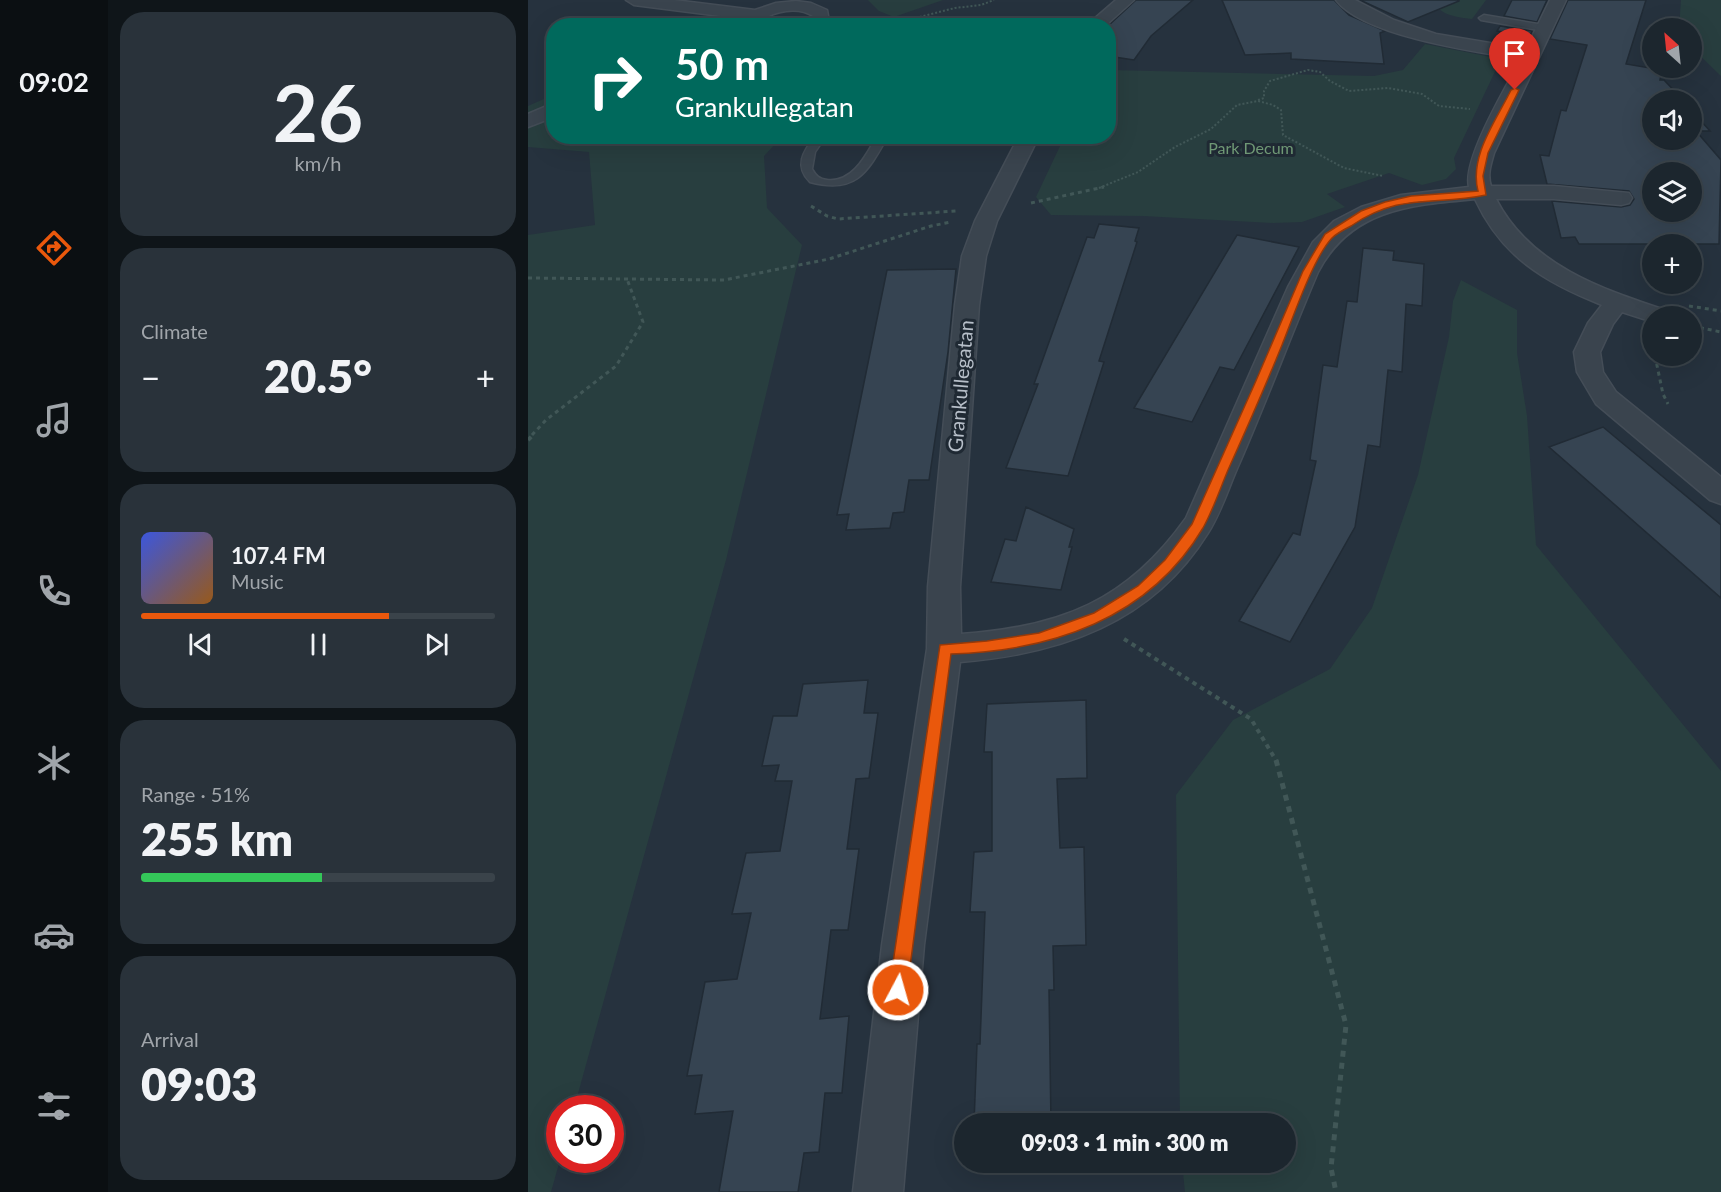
<!DOCTYPE html>
<html lang="en">
<head>
<meta charset="utf-8">
<style>
  :root { --surface:#1c262e; --page:#29323a; --text:#f1f3f6; --muted:#a0a5aa; --line:#3a434a; --accent:#ea580c }
  body { margin:0; font-family:Lato,sans-serif; background:var(--page); color:var(--text); height:100vh; display:flex; flex-direction:column; font-size:22px; white-space:nowrap }
  * { box-sizing:border-box; margin:0 }
  p { font-size:20px; color:var(--muted) }
  .icon { flex:none; width:33px; height:33px; fill:none; stroke:currentColor; stroke-width:2; stroke-linecap:round; stroke-linejoin:round }
  .map { position:relative; flex:1; overflow:hidden }
  .details { display:flex; flex-direction:column; gap:12px; padding:12px; background:#0f1519; width:420px }
  .details>* { flex:none }
  .top-card { position:absolute; left:18px; top:18px; width:570px; height:126px; border-radius:24px; box-shadow:0 6px 24px #0002,0 0 0 2px var(--line); background:#00695c; color:#fff; overflow:hidden }
  .needle { width:39px; rotate:333deg }
  .controls { position:absolute; left:1114px; top:18px; display:grid; gap:12px }
  .controls a { display:grid; place-items:center; width:60px; height:60px; border-radius:50%; background:var(--surface); box-shadow:0 6px 24px #0002,0 0 0 2px var(--line); font-size:30px }
  .speed { position:absolute; left:18px; top:1095px; display:flex; gap:12px; font-size:30px; font-weight:700; text-align:center }
  .speed>* { display:grid; place-content:center; width:78px; height:78px; border-radius:50%; background:var(--surface); box-shadow:0 6px 24px #0002,0 0 0 2px var(--line); line-height:1 }
  .speed .limit { border:9px solid #d22; background:#fff; color:#111 }
  .pin { position:absolute; display:grid; place-items:center; width:51px; height:51px; color:#fff; margin:-62px -26px; border-radius:50% 50% 50% 0; rotate:-45deg; box-shadow:0 0 6px #0007 }
  .pin .icon { rotate:45deg }
  .me { position:absolute; width:66px; margin:-33px; rotate:6deg; stroke-linejoin:round; filter:drop-shadow(0 0 4px #0008) }
  .turn { display:flex; align-items:center; gap:21px; height:126px; padding:0 30px; font-size:27px }
  .turn .icon { width:78px; height:78px; stroke-width:2.5 }
  .turn b { display:block; font-size:42px; line-height:51px }
  .big { font-size:45px; font-weight:800; line-height:1.1 }
  .details .card { flex:1; display:flex; flex-direction:column; justify-content:center; gap:9px; min-width:0; padding:0 21px; border-radius:24px; background:var(--page) }
  .details .dial { align-items:center; gap:0 }
  .dial b { font-size:78px; line-height:1 }
  .song { display:flex; align-items:center; gap:18px }
  .cover { width:72px; height:72px; border-radius:9px; background:linear-gradient(135deg,hsl(230 70% 55%),hsl(30 70% 35%)) }
  .played { height:6px; border-radius:3px; background:linear-gradient(90deg,var(--accent) 70%,var(--line) 70%) }
  .keys { display:flex; justify-content:space-around; direction:ltr }
  .heat { display:flex; justify-content:space-between; align-items:center; font-size:33px; direction:ltr }
  .charge { height:9px; border-radius:4px; background:linear-gradient(90deg,#34c759 51%,var(--line) 0) }
  .trip { position:absolute; left:426px; top:1113px; width:342px; height:60px; border-radius:30px; background:var(--surface); box-shadow:0 6px 24px #0002,0 0 0 2px var(--line); font-weight:800; line-height:60px; text-align:center }
  main { display:flex; flex:1; min-height:0 }
  .tabs { display:flex; flex-direction:column; width:108px; justify-content:space-around; align-items:center; background:#0b0f12; color:var(--muted) }
  .tabs .icon { width:42px; height:42px }
  .tabs .active { color:var(--accent) }
  .tabs b { font-size:27px; color:var(--text) }
  .map>svg:first-child { display:block }
</style>
</head>
<body>
<main>
<nav class="tabs">
<b>09:02</b>
<svg class="icon active" aria-label="directions" viewBox="0 0 24 24"><path d="M12 3l9 9-9 9-9-9zM9 14v-3h6M13 9l2 2-2 2"/></svg>
<svg class="icon" aria-label="music" viewBox="0 0 24 24"><path d="M9 18V5l10-2v13"/><circle cx="6" cy="18" r="3"/><circle cx="16" cy="16" r="3"/></svg>
<svg class="icon" aria-label="phone" viewBox="0 0 24 24"><path d="M5 4h4l2 5-3 2q2 4 5 5l2-3 5 2v4C11 20 4 13 5 4z"/></svg>
<svg class="icon" aria-label="climate" viewBox="0 0 24 24"><path d="M12 3v18M4 7l16 10M4 17L20 7"/></svg>
<svg class="icon" aria-label="car" viewBox="0 0 24 24"><path d="M5 17H2v-5l4-1 3-4h7l3 4 3 1v5h-3M9 17h6M6 11h13"/><circle cx="7" cy="17" r="2"/><circle cx="17" cy="17" r="2"/></svg>
<svg class="icon" aria-label="filters" viewBox="0 0 24 24"><path d="M4 7h16M4 17h16"/><circle cx="9" cy="7" r="2"/><circle cx="15" cy="17" r="2"/></svg>
</nav>
<section class="details">
<div class="card dial"><b>26</b><p>km/h</p></div>
<div class="card"><p>Climate</p>
<div class="heat"><a>−</a><b class="big">20.5°</b><a>+</a></div>
</div>
<div class="card">
<div class="song"><i class="cover"></i><div><b>107.4 FM</b><p>Music</p></div></div>
<div class="played"></div>
<div class="keys"><svg class="icon" aria-label="previous" viewBox="0 0 24 24"><path d="M18 5L8 12l10 7zM5 5v14"/></svg><svg class="icon" aria-label="pause" viewBox="0 0 24 24"><path d="M8 5v14M16 5v14"/></svg><svg class="icon" aria-label="next" viewBox="0 0 24 24"><path d="M6 5l10 7-10 7zM19 5v14"/></svg></div>
</div>
<div class="card"><p>Range · 51%</p><b class="big">255 km</b><div class="charge"></div></div>
<div class="card"><p>Arrival</p><b class="big">09:03</b></div>
</section>
<div class="map">
<svg width="1193" height="1192" viewBox="0 0 1193 1192">
  <rect width="100%" height="100%" fill="#26323e"/>
  <g fill="#283e3f">
    <path d="M340,0H415L366,17L351,11Z"/>
    <path d="M906,0H958L944,19C930,17 910,16 906,0Z"/>
    <path d="M1153,0H1193V76L1164,48V28H1151Z"/>
    <path d="M897,44L973,59L926,158L928,169L918,179L894,185L861,173L799,194L817,207L774,222L745,223L615,216L523,215L508,197L532,146L511,142L515,137L580,136L581,70L846,76L875,70Z"/>
    <path d="M25,95L26,136L254,137L236,156L239,208L274,245L198,560L46,1108H32V1160L23,1192H0V235L67,225L61,152L0,147V106Z"/>
    <path d="M933,280L989,310V353L999,416L1008,545L1193,771V1192H657L654,1163L758,1162V1124L652,1123L648,795L705,720L802,669L844,608L890,475L921,337L925,301Z"/>
  </g>
  <g fill="#364452" stroke="#212b35" stroke-width="1.5" fill-rule="evenodd">
    <path d="M608,0H665L623,36L606,60L580,56V26Z"/>
    <path d="M694,0H806L821,15L857,31L852,33L856,64L763,59V53L717,55Z"/>
    <path d="M832,0H931V1L880,22Z"/>
    <path d="M984,0H1019L1009,22L976,16Z"/>
    <path d="M1040,0H1118L1098,64L1134,70L1132,80H1136L1155,100H1125V140H1164V111L1182,131H1168L1193,160L1191,244H1051L1047,237L1033,238L1024,201L1093,207L1102,205L1106,199L1101,191L1019,184L1012,155L1021,156L1033,110L1038,111L1059,45L1022,39ZM1125,172H1164V212H1125Z"/>
    <path d="M972,26L1004,31L1002,36L969,31Z"/>
    <path d="M571,224L611,228L607,241L609,242L571,361L576,362L540,476L478,468L510,384H506L530,317L559,237L566,238Z"/>
    <path d="M709,235L771,247L706,370L692,367L664,422L606,408Z"/>
    <path d="M835,248L866,251L865,260L896,264L894,306L878,304L874,372L860,370L852,447L840,445L827,527L762,642L711,621L765,533L772,535L788,461L782,460L795,365L809,367L819,301L829,302Z"/>
    <path d="M428,269L420,352L401,480H381L376,512L365,513L362,528L318,530L321,514L309,515L359,270Z"/>
    <path d="M1075,427L1193,525V598L1021,447Z"/>
    <path d="M498,507L546,529L541,547H544L533,590L463,582L477,539L488,541Z"/>
    <path d="M340,680L336,713H350L341,778L328,779L319,849H331L320,930H303L292,1019L321,1016L314,1093H297L291,1152L276,1153L270,1192H191L205,1111L167,1114L174,1075L159,1076L177,982L209,979L223,913L204,914L218,853L252,851L264,781H247L251,765L234,766L245,716H269L275,684Z"/>
    <path d="M558,700L559,778L529,779L532,848L556,847L558,945L525,946L526,990H521L523,1124H446L449,1044H452L457,912H442L446,852L464,851V752H456L459,704Z"/>
  </g>
  <g fill="none" stroke-linecap="round" stroke-linejoin="round">
    <g stroke="#444d57" stroke-width="3">
      <g id="service">
        <path d="M956,15L1016,25L1021,28L1016,31L953,20L951,18Z"/>
        <path d="M287,136H298L287,152L284,169C288,176 291,179 299,180C325,183 338,155 349,136H360C339,173 328,194 282,182C266,166 275,152 287,136Z"/>
      </g>
    </g>
    <g stroke="#444d57" stroke-width="3">
      <g id="minor">
        <path d="M588,0H606L577,26H558Z"/>
        <path d="M808,0H827L866,20L908,34L998,49L1022,0H1038L966,153C963,164 959,174 963,186H1026L1101,193L1104,198L1101,203L1093,205L1026,199H968C1002,265 1073,289 1140,311L1143,316H1125V322L1094,312L1085,324L1072,352L1075,372L1088,392L1193,477V504L1182,500L1068,404L1049,372L1046,352L1060,323L1074,305C1016,282 974,257 947,199C882,205 823,209 790,272C763,335 739,400 712,462C701,486 694,511 680,533C624,623 533,654 432,662L396,945L375,1192H325L354,945L399,649L400,587L427,305L434,256L447,221L491,136H511L469,221L458,256L451,305L432,587L433,634C533,627 599,601 658,518L760,287L785,242L806,221L833,207L873,195L941,187C934,160 979,85 993,59C949,52 835,36 808,0Z"/>
        <path d="M26,103V117L0,127V114Z"/>
      </g>
    </g>
    <g stroke="#444d57" stroke-width="3">
      <path id="tertiary" d="M98,0H146L227,10L248,3L268,1L283,3L299,10L301,21L298,26H280L285,16C269,6 247,11 232,21V26H215L216,19L106,5Z"/>
    </g>
    <g stroke="#415757" stroke-width="2" stroke-dasharray="2 2" stroke-linecap="butt">
      <path d="M321,20L360,25L427,8L453,5L466,0"/>
      <path d="M730,100L736,98V91L742,81L780,70L792,72L802,81L821,91L860,88L894,94L911,106L942,109"/>
      <path d="M571,188L610,172L647,147L683,129L709,105L730,101L745,105L753,110L755,135L816,168L855,176"/>
    </g>
    <g stroke="#415757" stroke-width="3" stroke-dasharray="4 4" stroke-linecap="butt">
      <path d="M503,203L576,187"/>
      <path d="M283,206L299,216L310,219L428,211"/>
      <path d="M0,278L196,280L301,259L403,226L423,222"/>
      <path d="M1161,306L1193,311"/>
      <path d="M1164,326L1193,332"/>
      <path d="M1127,356L1135,394L1140,404"/>
      <path d="M4,435L18,420L88,366L115,322L99,279"/>
    </g>
    <g stroke="#415757" stroke-width="4" stroke-dasharray="4.5 4.5" stroke-linecap="butt">
      <path d="M0,440L6,434"/>
      <path d="M596,639L723,719L749,762"/>
    </g>
    <path stroke="#415757" stroke-width="5" stroke-dasharray="6 6" stroke-linecap="butt" d="M748,760L818,1025L803,1168L808,1192"/>
    <use href="#service" fill="#3a444e" fill-rule="evenodd"/>
    <use href="#minor" fill="#3a444e" fill-rule="evenodd"/>
    <use href="#tertiary" fill="#3a444e" fill-rule="evenodd"/>
  </g>
  <path fill="#ea580c" stroke="#983908" stroke-width="1.5" d="M987,88L991,90L960,153L955,176L958,195C905,206 873,192 823,226C817,229 809,233 804,238C785,258 765,318 754,345C737,387 719,428 700,470C692,489 685,510 675,528C621,619 523,651 423,654L379,990L377,996L370,999L364,996L361,990L412,645L459,641L511,633L566,613L610,586L637,560L664,524L727,383L775,271L797,234L833,211L857,202L883,196L950,191C941,156 968,121 983,90Z"/>
  <g text-anchor="middle" dominant-baseline="central" stroke-width="6" stroke-linejoin="round" paint-order="stroke">
    <g font-size="16" fill="#6f9875" stroke="#1f2933">
      <text x="723" y="147">Park Decum</text>
    </g>
    <g font-size="20" fill="#b7bfc9" stroke="#1f2933">
      <text transform="translate(432 386) rotate(-85)">Grankullegatan</text>
    </g>
  </g>
</svg>
<div class="controls">
<a><svg class="needle" viewBox="-14 -14 28 28"><path d="M0-13l5 13h-10z" fill="#e53935"/><path d="M0 13l5-13h-10z" fill="#a0a5aa"/></svg></a>
<a><svg class="icon" aria-label="sound" viewBox="0 0 24 24"><path d="M4 9h4l5-4v14l-5-4H4zM17 9q2 3 0 6"/></svg></a>
<a><svg class="icon" aria-label="layers" viewBox="0 0 24 24"><path d="M12 4l9 5-9 5-9-5zM3 14l9 5 9-5"/></svg></a>
<a>+</a>
<a>−</a>
</div>
<div class="speed"><div class="limit">30</div></div>
<div class="pin" style="left:987px;top:90px;background:#d93025"><svg class="icon" aria-label="arrive" viewBox="0 0 24 24"><path d="M6 21V4h12l-3 4 3 4H6"/></svg></div>
<svg class="me" style="left:370px;top:990px" viewBox="-20 -20 40 40"><circle r="17" fill="#ea580c" stroke="#fff" stroke-width="3"/><path d="M0-11L8 9 0 5-8 9z" fill="#fff"/></svg>
<div class="trip">09:03 · 1 min · 300 m</div>
<div class="top-card">
<div class="turn"><svg class="icon" aria-label="right" viewBox="0 0 24 24"><path d="M7 20v-9h11M14 6l5 5-5 5"/></svg><div><b>50 m</b>Grankullegatan</div></div>
</div>
</div>
</main>
</body>
</html>
